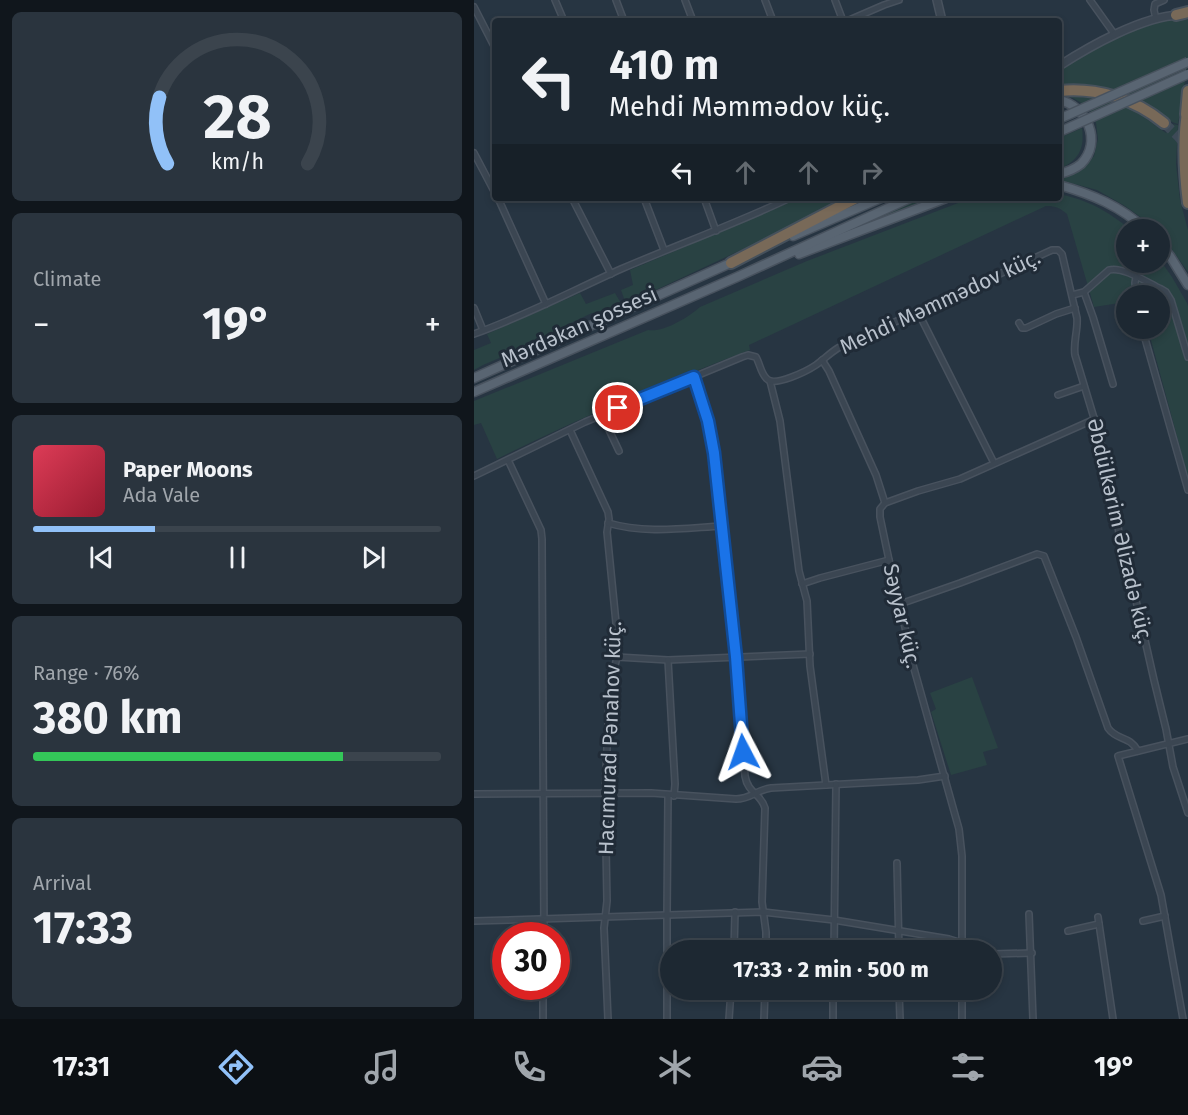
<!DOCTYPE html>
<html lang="en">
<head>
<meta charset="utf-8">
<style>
  :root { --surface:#1d2832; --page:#2a343e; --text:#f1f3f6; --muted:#a0a6ac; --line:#3b444d; --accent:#91c1f8 }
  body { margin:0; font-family:"Fira Sans",sans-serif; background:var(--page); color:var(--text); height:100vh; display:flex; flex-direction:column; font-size:22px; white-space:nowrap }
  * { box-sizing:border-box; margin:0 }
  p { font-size:20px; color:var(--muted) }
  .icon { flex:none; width:33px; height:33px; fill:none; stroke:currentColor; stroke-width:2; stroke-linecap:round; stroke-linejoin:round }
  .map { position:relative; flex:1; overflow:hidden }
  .panel { display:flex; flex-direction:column; gap:12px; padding:12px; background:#10161c; width:474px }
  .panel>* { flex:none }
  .banner { position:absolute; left:18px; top:18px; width:570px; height:183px; border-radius:6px; box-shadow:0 3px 9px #0003,0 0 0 2px var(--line); background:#1d2832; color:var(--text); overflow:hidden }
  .fabs { position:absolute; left:642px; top:219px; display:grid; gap:12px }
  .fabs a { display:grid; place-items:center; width:54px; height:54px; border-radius:50%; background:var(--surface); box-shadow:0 3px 9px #0003,0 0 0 2px var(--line); font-size:30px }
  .speed { position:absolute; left:18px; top:922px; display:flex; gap:12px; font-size:30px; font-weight:700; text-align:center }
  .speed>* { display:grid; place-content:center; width:78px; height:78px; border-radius:50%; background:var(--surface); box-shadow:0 3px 9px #0003,0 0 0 2px var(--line); line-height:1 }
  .speed .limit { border:9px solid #d22; background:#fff; color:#111 }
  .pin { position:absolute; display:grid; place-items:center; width:51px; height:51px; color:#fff; margin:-26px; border:3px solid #fff; border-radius:50%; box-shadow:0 2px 6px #0007 }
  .me { position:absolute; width:66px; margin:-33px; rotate:356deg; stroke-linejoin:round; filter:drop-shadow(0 0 4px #0008) }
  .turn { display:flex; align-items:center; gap:21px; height:126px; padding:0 18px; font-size:27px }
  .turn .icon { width:78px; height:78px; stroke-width:2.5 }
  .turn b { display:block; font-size:42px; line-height:51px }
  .lanes { display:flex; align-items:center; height:57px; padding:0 18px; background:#0003; justify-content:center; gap:30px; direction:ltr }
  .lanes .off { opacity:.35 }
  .big { font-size:45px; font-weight:700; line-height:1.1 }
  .panel .card { flex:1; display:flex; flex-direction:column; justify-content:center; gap:9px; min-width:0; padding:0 21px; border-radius:9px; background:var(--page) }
  .panel .dial { align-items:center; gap:0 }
  .dial svg { height:156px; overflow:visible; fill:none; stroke:var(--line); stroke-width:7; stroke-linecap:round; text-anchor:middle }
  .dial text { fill:var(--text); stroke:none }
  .song { display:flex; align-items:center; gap:18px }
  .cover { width:72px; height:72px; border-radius:9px; background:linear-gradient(135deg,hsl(350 70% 55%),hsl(350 70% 35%)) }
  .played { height:6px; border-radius:3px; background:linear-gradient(90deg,var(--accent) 30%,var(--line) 30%) }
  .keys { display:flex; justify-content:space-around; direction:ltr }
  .heat { display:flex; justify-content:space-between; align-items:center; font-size:33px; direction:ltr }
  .charge { height:9px; border-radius:4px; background:linear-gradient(90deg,#34c759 76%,var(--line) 0) }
  .trip { position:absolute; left:186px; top:940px; width:342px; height:60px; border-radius:30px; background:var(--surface); box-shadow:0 3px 9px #0003,0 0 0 2px var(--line); font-weight:700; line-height:60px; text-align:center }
  .tab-bar { display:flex; height:96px; justify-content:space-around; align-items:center; background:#0c1014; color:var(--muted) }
  .tab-bar .icon { width:42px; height:42px }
  .tab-bar .selected { color:var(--accent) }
  .tab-bar b { font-size:27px; color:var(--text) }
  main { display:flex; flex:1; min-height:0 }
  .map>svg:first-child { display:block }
</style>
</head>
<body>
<main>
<section class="panel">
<div class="card dial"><svg viewBox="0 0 100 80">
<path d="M14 69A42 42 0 1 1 86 69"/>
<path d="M14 69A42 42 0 0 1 10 35" stroke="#91c1f8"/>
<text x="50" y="56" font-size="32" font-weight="700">28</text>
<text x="50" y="72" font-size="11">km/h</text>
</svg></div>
<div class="card"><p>Climate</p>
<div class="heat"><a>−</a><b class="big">19°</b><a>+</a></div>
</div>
<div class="card">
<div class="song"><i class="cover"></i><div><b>Paper Moons</b><p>Ada Vale</p></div></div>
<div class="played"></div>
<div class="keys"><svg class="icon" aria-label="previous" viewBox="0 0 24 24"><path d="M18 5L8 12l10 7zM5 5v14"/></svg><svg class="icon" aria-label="pause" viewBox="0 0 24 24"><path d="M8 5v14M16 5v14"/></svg><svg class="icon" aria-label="next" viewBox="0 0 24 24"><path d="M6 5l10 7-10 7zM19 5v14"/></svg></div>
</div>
<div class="card"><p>Range · 76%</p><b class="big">380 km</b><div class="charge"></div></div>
<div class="card"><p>Arrival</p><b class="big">17:33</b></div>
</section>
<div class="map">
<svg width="714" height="1019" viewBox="0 0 714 1019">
  <rect width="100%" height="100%" fill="#273542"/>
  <g fill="#294243">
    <path d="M708,18L714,20V62L704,124C691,121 673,104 660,97C639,86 608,86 585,86V70C616,49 670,21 708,18Z"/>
    <path d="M595,96C609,96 625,96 638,100C658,107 675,121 692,133L698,124L704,125L702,164L706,200L714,230V272L686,233V230L683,229L651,206L623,190L586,180L606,171L620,156L624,139L622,123L616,111L606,102Z"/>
    <path d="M608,128C611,149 604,161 585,169V138Z"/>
    <path d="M585,194C617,201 631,210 656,229L652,230V262H686V260L698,277L713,303L714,306V477L674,329L686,328V296H652V302L620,307L593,214C586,208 582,206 572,206L275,345L276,350C190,382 105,418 23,459L7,423L0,425V401L174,330C189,333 215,317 226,307L333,261L497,198H585Z"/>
    <path d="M326,198H373L335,218L152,304L147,290L159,285L156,270Z"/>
    <path d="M448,198H458L404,221L389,224Z"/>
    <path d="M106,293L112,304L141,293L148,305L128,313H118L84,329L80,335L9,365L0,370V350L17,343L13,334Z"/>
    <path d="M498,677L524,748L509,752L513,765L477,775L457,712L462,709L456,693Z"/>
  </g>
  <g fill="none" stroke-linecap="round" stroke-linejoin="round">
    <path stroke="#3d4a57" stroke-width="10" stroke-dasharray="10 5" stroke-linecap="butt" d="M690,123L704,136L714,148"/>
    <g stroke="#48525e" stroke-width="8">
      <g id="minor">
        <path d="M81,0L90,21"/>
        <path d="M142,0L150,21"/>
        <path d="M211,0L219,21"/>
        <path d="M291,0L299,21"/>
        <path d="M361,0L369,21"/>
        <path d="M616,0L641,35"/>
        <path d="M0,7L21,48"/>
        <path d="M682,19L680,10L681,4L690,0"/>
        <path d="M373,21L410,5L425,0"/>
        <path d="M0,153L21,193"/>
        <path d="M24,198L72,304"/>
        <path d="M98,198L137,274"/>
        <path d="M170,198L190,250"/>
        <path d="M230,198L242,231"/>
        <path d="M610,292L619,317L639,384"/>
        <path d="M598,295L610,292L635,270C649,266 674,283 687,289L692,292L697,300L714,357"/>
        <path d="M662,296L661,283L662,277"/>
        <path d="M0,308L9,330"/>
        <path d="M444,312L520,463"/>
        <path d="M545,323L548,328H552L582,314L601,308"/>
        <path d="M668,328L714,490"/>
        <path d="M0,334C51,316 98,291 147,269C203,245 261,224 316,198"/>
        <path d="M348,360L355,371L402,475L411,503"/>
        <path d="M220,377L234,421L242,466L262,657L271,776C274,794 287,793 291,808L288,902L292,932V951"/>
        <path d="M296,381L306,421L325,571L333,601L336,666L352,785"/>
        <path d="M584,395L610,386"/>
        <path d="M128,415L145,451"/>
        <path d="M96,430L134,512L135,519L133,532L144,643L143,657L138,679L135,701L131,794L133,901L130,928L134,1019"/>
        <path d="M34,460L67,530L68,539L70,936"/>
        <path d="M0,476L111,422L268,357L274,355L282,357C286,364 287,374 293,379C301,387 333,371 342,365C349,360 356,353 364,348L578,250H584L588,254L603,318C604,331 599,342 601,355L626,438L642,511L647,549L658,583L680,680L692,729L699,767L714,813"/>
        <path d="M134,523C171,534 211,528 248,526"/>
        <path d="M328,584L346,578L415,560"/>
        <path d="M426,604L486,583L563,554L570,556L602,637L634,728C643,741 655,735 664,751"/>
        <path d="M143,657L194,660L336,654"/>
        <path d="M194,660L201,784L200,796"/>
        <path d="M0,794L177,793L262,799C277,799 282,790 297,788L444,780L471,776"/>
        <path d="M423,863L425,951"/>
        <path d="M555,914L559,1019"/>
        <path d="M624,917L639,1019"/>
        <path d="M0,921L289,912L360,920L475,939L488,943L503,951"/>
        <path d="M669,921L691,916"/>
        <path d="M594,931L625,924"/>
        <path d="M260,951L261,912"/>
        <path d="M360,951L362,784"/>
        <path d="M488,951V856L485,829L439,665L426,604L415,560L406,517V509L411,503L444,491L486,479L621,419"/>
        <path d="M518,954L558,953"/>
        <path d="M425,990L426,1019"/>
        <path d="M488,990V1019"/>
        <path d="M69,1019V987"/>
        <path d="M193,1019V914L194,795"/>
        <path d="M255,1019L257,990"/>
        <path d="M290,1019L291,990"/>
        <path d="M359,1019V990"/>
        <path d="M709,1019L687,895L644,756L714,739"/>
      </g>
    </g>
    <g stroke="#48525e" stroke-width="10">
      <g id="tertiary">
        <path d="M463,0L468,21"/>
        <path d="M585,66C616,46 669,16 706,15"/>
      </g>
    </g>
    <g stroke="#48525e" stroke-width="11">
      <g id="primary">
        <path d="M585,100C613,106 629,142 607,164C601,169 593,172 585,174"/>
        <path d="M585,185C617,194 647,206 672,230"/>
        <path d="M319,236L407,198"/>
        <path d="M686,244L696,256L714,285"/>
        <path d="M325,254L472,198"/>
        <path d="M0,378L261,261"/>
        <path d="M0,392L263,277L436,198"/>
      </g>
    </g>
    <g stroke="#46515c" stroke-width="14">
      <g id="motorway">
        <path d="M702,15L714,12"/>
        <path d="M585,91C623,87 661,99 690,123"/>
        <path d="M714,107C708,139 710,171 714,203"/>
        <path d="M712,114L714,91"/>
        <path d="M257,263L382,198"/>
      </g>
    </g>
    <use href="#minor" stroke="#3b4652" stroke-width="5"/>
    <use href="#tertiary" stroke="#3b4652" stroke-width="7"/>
    <use href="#primary" stroke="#596572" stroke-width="8"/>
    <use href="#motorway" stroke="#786958" stroke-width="10"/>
    <g stroke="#48525e" stroke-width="11" stroke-linecap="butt">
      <g id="primary-bridge">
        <path d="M585,119L714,62"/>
        <path d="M585,132L714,74"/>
      </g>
    </g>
    <use href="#primary-bridge" stroke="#596572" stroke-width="8"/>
  </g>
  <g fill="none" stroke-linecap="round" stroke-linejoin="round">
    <g stroke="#114b97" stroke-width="15">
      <path id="route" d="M144,408L220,377L234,421L240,453L262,657L269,752"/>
    </g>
    <use href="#route" stroke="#1a73e8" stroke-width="10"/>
  </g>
  <g text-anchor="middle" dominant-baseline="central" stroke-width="6" stroke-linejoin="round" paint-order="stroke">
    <g font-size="21" fill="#b8c1cc" stroke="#202b37">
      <text transform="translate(466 302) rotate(-25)">Mehdi Məmmədov küç.</text>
      <text transform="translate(105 327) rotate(-24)">Mərdəkan şossesi</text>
      <text transform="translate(646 531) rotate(77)">Əbdülkərim Əlizadə küç.</text>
      <text transform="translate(428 616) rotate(77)">Səyyar küç.</text>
      <text transform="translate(136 738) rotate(-88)">Hacımurad Pənahov küç.</text>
    </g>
  </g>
</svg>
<div class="fabs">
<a>+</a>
<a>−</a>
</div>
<div class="speed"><div class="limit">30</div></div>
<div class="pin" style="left:144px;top:408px;background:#d93025"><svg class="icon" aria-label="arrive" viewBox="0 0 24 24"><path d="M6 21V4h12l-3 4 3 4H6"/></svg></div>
<svg class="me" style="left:269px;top:752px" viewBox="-20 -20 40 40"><path d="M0-17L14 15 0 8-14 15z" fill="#1a73e8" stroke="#fff" stroke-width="4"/></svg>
<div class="trip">17:33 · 2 min · 500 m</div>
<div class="banner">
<div class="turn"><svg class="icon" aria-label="left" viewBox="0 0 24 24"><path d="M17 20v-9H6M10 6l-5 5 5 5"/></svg><div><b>410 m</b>Mehdi Məmmədov küç.</div></div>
<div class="lanes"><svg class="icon" aria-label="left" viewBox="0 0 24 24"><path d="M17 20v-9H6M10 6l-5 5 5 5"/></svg><svg class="icon off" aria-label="ahead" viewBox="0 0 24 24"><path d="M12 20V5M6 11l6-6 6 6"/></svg><svg class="icon off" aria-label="ahead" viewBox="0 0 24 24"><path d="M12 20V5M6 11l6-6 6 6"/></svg><svg class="icon off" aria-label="right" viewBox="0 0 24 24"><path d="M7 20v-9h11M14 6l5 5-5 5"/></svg></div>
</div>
</div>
</main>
<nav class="tab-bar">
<b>17:31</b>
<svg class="icon selected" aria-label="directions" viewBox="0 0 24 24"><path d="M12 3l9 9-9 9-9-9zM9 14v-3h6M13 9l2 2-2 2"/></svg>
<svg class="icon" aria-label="music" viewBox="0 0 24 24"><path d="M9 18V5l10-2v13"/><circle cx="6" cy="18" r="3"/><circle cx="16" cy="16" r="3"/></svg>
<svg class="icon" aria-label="phone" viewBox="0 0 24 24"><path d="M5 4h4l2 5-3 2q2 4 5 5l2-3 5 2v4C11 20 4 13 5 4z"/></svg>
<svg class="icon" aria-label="climate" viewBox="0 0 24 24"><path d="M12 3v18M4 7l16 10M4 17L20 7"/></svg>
<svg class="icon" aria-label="car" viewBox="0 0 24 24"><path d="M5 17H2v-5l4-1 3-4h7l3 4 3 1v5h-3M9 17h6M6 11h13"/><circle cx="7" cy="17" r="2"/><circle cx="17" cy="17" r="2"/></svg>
<svg class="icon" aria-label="filters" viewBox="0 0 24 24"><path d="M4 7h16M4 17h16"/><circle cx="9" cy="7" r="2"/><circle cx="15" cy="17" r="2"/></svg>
<b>19°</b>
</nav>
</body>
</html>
